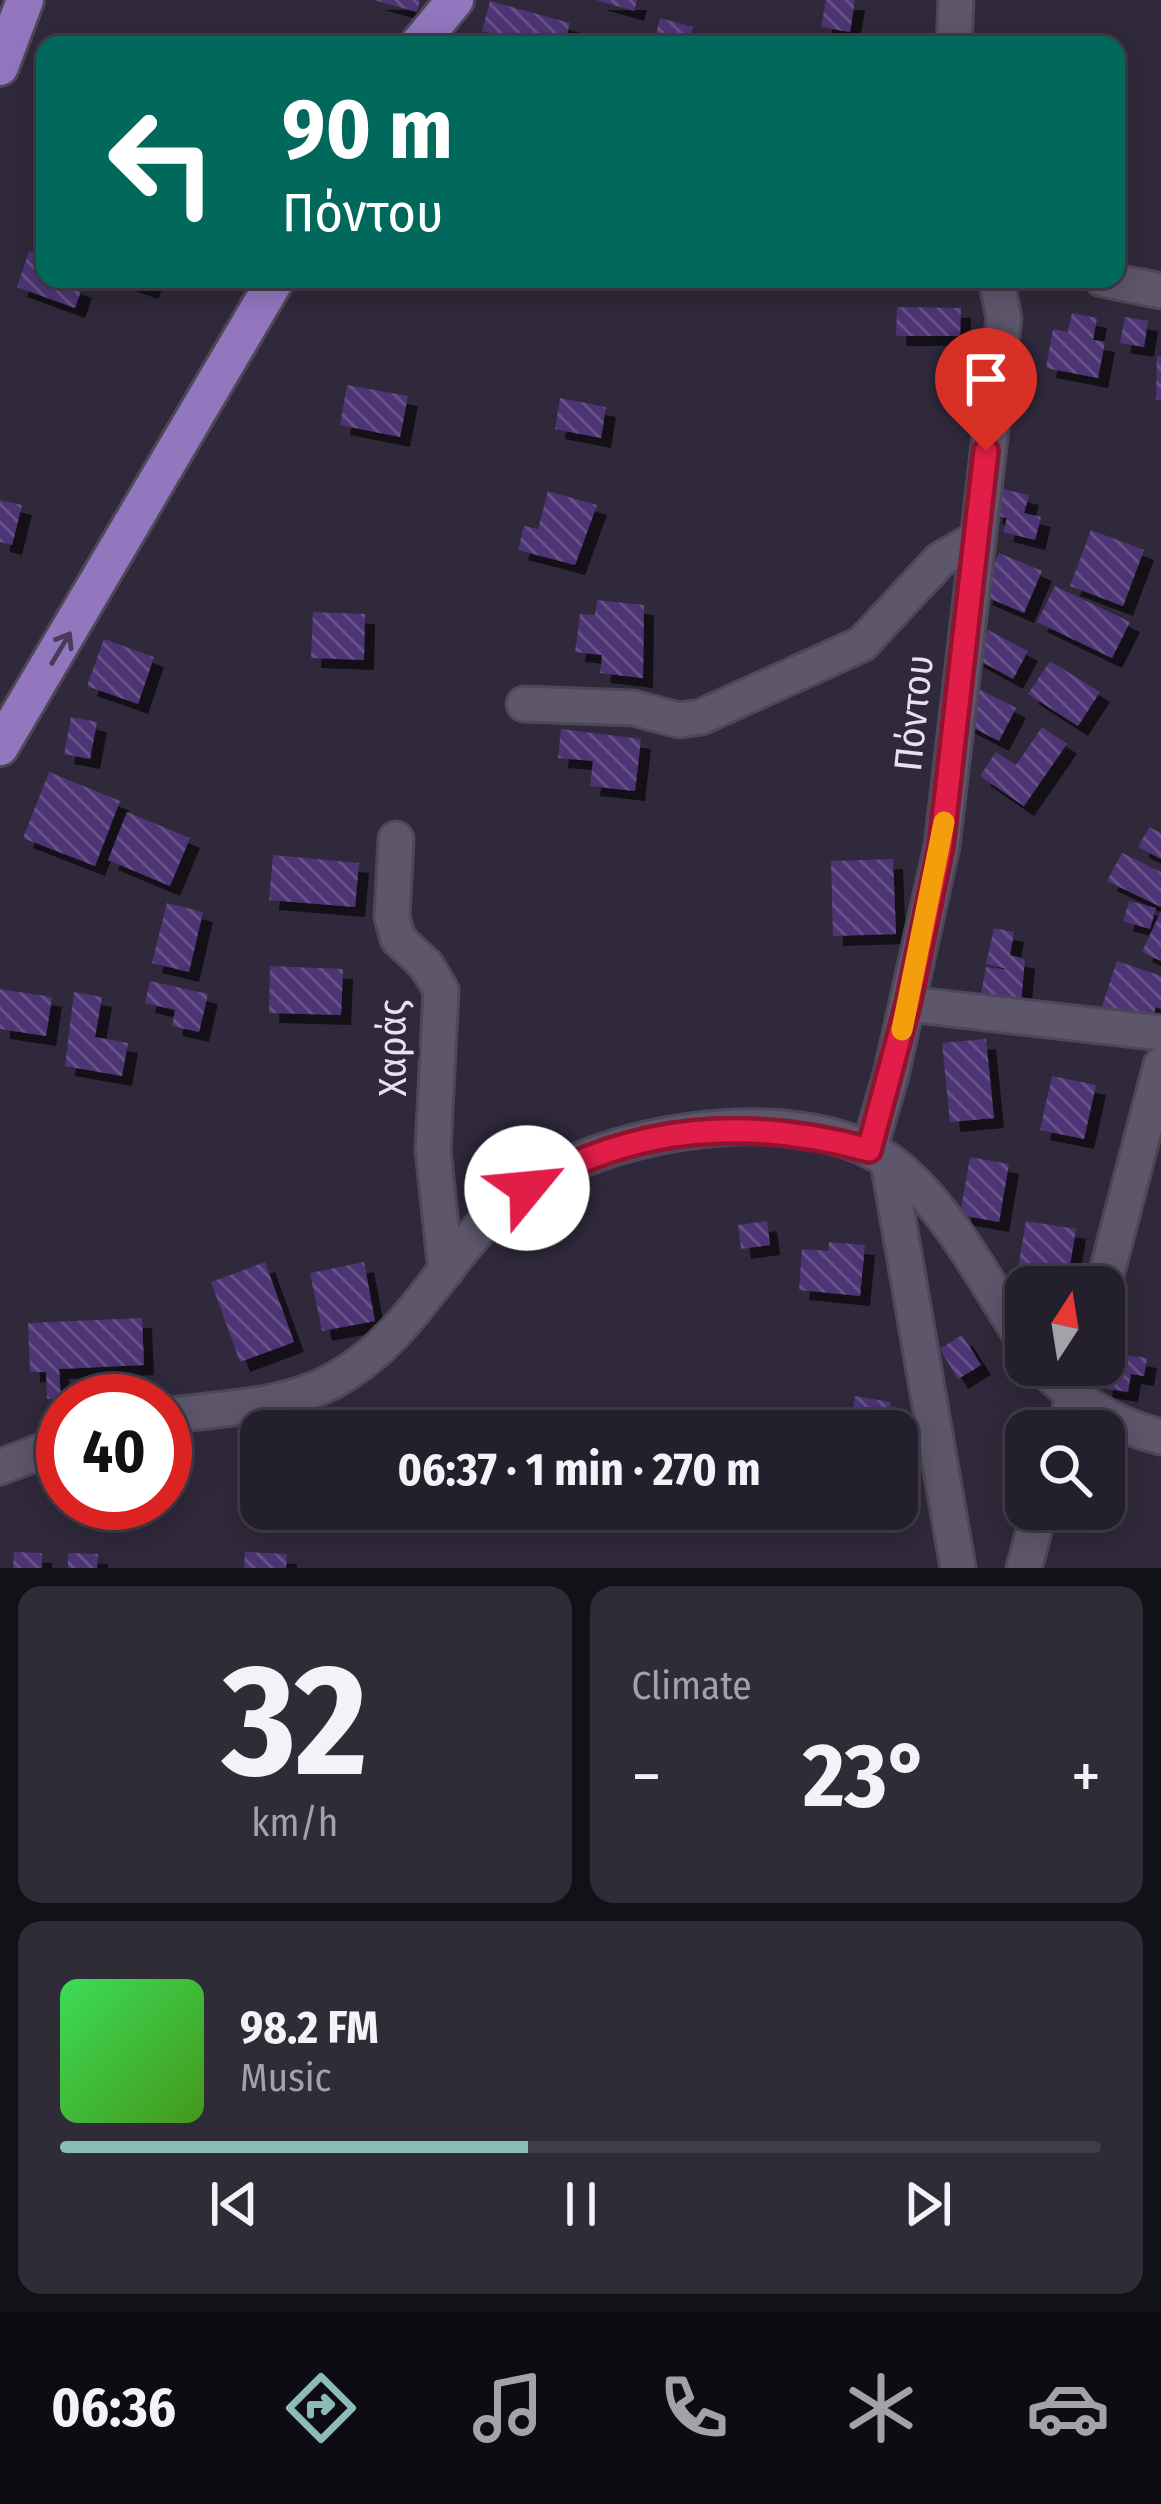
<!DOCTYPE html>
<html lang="en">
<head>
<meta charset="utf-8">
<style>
  :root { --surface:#231f2c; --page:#2f2c38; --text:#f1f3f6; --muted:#a3a2a9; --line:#403d48; --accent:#8bbbb9 }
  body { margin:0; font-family:"Fira Sans Condensed",sans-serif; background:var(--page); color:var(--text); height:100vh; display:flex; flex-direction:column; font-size:45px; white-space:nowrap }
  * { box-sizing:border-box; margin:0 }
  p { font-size:39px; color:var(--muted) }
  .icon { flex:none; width:66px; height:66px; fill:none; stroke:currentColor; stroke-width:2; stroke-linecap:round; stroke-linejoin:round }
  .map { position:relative; height:1568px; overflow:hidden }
  .details { display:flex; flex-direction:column; gap:18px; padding:18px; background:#131118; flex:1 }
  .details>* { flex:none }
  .guide { position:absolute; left:36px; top:36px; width:1089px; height:252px; border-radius:24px; box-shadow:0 6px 30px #0003,0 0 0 3px var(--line); background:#00695c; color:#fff; overflow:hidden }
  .needle { width:78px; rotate:12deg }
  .fabs { position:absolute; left:1005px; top:1266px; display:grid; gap:24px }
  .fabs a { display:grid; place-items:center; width:120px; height:120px; border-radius:24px; background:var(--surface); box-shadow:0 6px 30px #0003,0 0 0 3px var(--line); font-size:60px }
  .speed { position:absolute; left:36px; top:1374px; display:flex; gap:24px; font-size:60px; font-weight:700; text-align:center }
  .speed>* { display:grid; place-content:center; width:156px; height:156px; border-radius:50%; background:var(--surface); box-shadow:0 6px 30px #0003,0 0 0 3px var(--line); line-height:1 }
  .speed .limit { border:18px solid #d22; background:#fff; color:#111 }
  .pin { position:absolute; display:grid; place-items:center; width:102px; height:102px; color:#fff; margin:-123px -51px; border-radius:50% 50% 50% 0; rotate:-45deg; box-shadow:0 0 12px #0007 }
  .pin .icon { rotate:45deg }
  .me { position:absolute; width:132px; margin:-66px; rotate:62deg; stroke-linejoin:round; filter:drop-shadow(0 0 9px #0008) }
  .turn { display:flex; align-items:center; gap:42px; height:252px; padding:0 48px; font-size:54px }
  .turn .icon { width:156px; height:156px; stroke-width:2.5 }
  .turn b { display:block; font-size:84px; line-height:102px }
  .big { font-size:90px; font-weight:700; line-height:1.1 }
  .details .card { flex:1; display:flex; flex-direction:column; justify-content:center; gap:18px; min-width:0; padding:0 42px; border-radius:24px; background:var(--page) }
  .details .dial { align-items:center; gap:0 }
  .dial b { font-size:156px; line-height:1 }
  .song { display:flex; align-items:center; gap:36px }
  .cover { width:144px; height:144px; border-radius:18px; background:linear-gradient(135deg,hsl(130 70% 55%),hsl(100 70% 35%)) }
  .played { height:12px; border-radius:6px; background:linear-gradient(90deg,var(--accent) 45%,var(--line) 45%) }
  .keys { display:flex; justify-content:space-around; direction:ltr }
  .heat { display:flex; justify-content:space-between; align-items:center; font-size:66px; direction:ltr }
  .details .tiles { flex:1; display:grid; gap:18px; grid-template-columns:1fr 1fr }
  .card:last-child { grid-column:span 2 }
  .trip { position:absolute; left:240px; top:1410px; width:678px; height:120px; border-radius:24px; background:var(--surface); box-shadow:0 6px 30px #0003,0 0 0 3px var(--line); font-weight:700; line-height:120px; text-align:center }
  .tab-bar { display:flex; height:192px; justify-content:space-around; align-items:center; background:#0e0c12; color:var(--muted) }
  .tab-bar .icon { width:84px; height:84px }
  .tab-bar .selected { color:var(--accent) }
  .tab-bar b { font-size:54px; color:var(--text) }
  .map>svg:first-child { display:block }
</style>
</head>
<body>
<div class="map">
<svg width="1161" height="1568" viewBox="0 0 1161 1568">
  <defs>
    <pattern id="building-back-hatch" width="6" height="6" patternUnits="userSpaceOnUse" patternTransform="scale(3)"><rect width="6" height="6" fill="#4e3474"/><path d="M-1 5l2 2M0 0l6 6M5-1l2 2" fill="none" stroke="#685188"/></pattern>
    <filter id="shadow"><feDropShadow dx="10" dy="10" stdDeviation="0" flood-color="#0009"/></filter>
  </defs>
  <rect width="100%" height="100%" fill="#2f293b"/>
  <g fill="url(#building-back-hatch)" filter="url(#shadow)">
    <path d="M374,0H420L417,12Z"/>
    <path d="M596,0H637L634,11Z"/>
    <path d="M826,0H855L850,32L821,27Z"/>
    <path d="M490,1L570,23L565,42L544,36L542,45H534L482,31Z"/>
    <path d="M660,18L693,27L688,45H653Z"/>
    <path d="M29,251L45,257V279H72L70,284L82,288L75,308L17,287Z"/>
    <path d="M120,279H152L148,289Z"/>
    <path d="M897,307L961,308L960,336H896Z"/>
    <path d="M1072,313L1097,318L1093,340L1105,342L1098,378L1046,368L1053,329L1068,332Z"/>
    <path d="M1125,317L1148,321L1144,347L1120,343Z"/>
    <path d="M1157,356H1161V400H1156Z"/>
    <path d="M347,385L408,396L400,437L340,425Z"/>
    <path d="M560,398L606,407L601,438L555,429Z"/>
    <path d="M998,488L1029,495L1024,513L1041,517L1035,540L1003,532L1007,518L992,514Z"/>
    <path d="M548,491L597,505L575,565L518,550L524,526L538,529Z"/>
    <path d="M0,500L22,505L12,545L0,542Z"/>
    <path d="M1091,530L1144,550L1123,606L1070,586Z"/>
    <path d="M999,553L1042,571L1024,613L982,595Z"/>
    <path d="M1055,586L1130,622L1112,658L1037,622Z"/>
    <path d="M597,600L644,605L643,678L600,673L602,655L575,652L580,614L595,615Z"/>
    <path d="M313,612L365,614L364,660L311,658Z"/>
    <path d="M988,630L1028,651L1013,679L973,657Z"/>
    <path d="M104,639L154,657L138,704L87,686Z"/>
    <path d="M1050,661L1100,692L1078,726L1028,694Z"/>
    <path d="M977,688L1016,708L999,741L960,721Z"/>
    <path d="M71,717L97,722L90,759L64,754Z"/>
    <path d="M1042,727L1067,744L1024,806L980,776L996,752L1016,765Z"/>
    <path d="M561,729L641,739L635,791L590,786L593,761L558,758Z"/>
    <path d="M49,772L120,801L95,866L23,838Z"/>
    <path d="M127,812L190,838L170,886L108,860Z"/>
    <path d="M1149,827L1161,833V859L1138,847Z"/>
    <path d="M1122,853L1161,872V907L1107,881Z"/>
    <path d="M273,855L359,863L355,907L269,900Z"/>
    <path d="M893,859L896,934L833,936L831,861Z"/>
    <path d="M1129,901L1156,908L1150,929L1123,921Z"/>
    <path d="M167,903L203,912L189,972L152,963Z"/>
    <path d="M1161,911V961L1142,952Z"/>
    <path d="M994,928L1014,932L1010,955L1025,959L1021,1002L981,994L986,967L1011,970L986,964Z"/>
    <path d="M1117,961L1161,976V1009L1156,1007L1151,1022L1102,1006Z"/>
    <path d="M270,966L343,969L341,1015L269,1013Z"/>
    <path d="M150,981L208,994L199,1032L172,1026L175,1010L145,1003Z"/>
    <path d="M0,989L52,997L46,1036L0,1029Z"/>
    <path d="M74,992L102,997L95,1037L128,1043L122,1076L65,1066Z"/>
    <path d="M986,1039L994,1118L950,1122L942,1043Z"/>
    <path d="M1052,1076L1096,1085L1084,1139L1040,1130Z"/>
    <path d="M970,1157L1009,1164L999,1222L960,1215Z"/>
    <path d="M767,1221L770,1245L741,1249L738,1225Z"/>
    <path d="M1026,1221L1076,1229L1067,1283L1017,1274Z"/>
    <path d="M829,1242L865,1245L860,1296L799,1290L802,1249L828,1251Z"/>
    <path d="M265,1262L294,1342L240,1362L211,1282Z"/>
    <path d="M364,1262L375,1321L322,1331L310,1273Z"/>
    <path d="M142,1318L144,1365L59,1369L61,1398L47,1399L46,1372H30L28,1323Z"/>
    <path d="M962,1335L981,1365L958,1379L940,1349Z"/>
    <path d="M1107,1352L1147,1358L1144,1376L1131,1374L1128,1392L1102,1388Z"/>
    <path d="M855,1396L891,1402L886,1431H849Z"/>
    <path d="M14,1552L42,1553V1568H13Z"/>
    <path d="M245,1552L287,1554L286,1568H244Z"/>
    <path d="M68,1553L98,1554L97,1568H68Z"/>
  </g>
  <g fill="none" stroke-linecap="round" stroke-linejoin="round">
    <g stroke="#4e4757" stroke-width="39">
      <g id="minor">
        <path d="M954,45L956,0"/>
        <path d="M1102,279L1161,291"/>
        <path d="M524,704L633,708L679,720L701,717L862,644L940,560L975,540"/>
        <path d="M396,839L392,917L398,939L426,965L441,990L433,1150L446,1271"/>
        <path d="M908,1004L1161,1033"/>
        <path d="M869,1150L891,1075L942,846L1004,318L996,279"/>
        <path d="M888,1161L958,1568"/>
        <path d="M1103,1287L1161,1065"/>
        <path d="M1041,1365C1074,1401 1113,1425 1161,1437"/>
        <path d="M165,1416C221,1408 283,1408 333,1381C407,1341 438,1268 496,1211C578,1132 794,1094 890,1162C944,1200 990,1289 1026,1344"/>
        <path d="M1064,1431L1082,1365"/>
        <path d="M0,1467L63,1443"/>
        <path d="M1024,1568L1040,1509"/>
      </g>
    </g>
    <g stroke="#4e4757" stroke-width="42">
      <g id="major">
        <path d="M418,45L455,0"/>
        <path d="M0,67L25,0"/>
        <path d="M0,747L276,279"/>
      </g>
    </g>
    <use href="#minor" stroke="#5e576c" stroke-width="33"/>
    <use href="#major" stroke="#9277be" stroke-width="36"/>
  </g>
  <defs><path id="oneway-shaft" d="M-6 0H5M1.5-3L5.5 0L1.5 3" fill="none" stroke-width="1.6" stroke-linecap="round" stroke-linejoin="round" transform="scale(3)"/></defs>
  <use stroke="#483c5c" href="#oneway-shaft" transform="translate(61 648) rotate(-59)"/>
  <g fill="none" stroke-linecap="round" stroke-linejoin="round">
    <g stroke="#92132f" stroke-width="30">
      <path id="route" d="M527,1188C636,1124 749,1117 869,1150L908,1004L941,846L986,451"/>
    </g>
    <use href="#route" stroke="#e11d48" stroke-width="21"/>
    <path stroke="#f59e0b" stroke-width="21" d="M902,1030L944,822"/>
  </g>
  <g text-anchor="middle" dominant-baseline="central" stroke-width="12" stroke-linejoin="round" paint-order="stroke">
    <g font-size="39" fill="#e6e2ee" stroke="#2f293b">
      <text transform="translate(914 713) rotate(-84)">Πόντου</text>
      <text transform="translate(393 1048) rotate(-90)">Χαράς</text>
    </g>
  </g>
</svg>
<div class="fabs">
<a><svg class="needle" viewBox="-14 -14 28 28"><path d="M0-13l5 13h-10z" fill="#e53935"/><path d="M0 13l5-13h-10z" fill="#a3a2a9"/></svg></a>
<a><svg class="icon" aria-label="search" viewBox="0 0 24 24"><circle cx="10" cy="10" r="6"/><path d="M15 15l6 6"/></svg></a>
</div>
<div class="speed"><div class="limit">40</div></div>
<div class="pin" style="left:986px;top:451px;background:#d93025"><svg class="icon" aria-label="arrive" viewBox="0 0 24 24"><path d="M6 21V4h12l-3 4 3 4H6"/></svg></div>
<svg class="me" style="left:527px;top:1188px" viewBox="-20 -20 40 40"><circle r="19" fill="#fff"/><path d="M0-13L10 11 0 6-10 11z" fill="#e11d48"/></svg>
<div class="trip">06:37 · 1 min · 270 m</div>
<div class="guide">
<div class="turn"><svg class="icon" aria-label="left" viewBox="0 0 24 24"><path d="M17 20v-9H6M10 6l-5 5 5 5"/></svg><div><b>90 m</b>Πόντου</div></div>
</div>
</div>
<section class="details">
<div class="tiles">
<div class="card dial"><b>32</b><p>km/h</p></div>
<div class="card"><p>Climate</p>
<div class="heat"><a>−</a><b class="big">23°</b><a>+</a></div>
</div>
<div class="card">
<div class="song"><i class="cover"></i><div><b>98.2 FM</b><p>Music</p></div></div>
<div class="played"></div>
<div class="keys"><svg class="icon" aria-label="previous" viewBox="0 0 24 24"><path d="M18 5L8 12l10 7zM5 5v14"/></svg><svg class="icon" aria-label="pause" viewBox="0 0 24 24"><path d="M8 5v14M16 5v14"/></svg><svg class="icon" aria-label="next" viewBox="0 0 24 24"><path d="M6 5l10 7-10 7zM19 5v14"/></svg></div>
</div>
</div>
</section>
<nav class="tab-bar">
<b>06:36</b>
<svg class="icon selected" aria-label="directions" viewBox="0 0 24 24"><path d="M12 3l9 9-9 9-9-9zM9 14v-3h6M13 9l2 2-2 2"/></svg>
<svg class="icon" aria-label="music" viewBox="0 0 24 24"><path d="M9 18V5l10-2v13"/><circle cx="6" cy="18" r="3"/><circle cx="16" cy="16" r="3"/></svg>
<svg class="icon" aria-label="phone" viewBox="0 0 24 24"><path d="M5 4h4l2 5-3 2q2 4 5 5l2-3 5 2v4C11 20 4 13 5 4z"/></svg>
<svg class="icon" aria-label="climate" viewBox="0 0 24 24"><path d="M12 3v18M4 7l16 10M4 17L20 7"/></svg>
<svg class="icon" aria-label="car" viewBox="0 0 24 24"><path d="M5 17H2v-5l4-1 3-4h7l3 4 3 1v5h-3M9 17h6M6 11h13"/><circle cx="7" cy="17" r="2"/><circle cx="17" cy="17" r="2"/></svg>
</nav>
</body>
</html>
